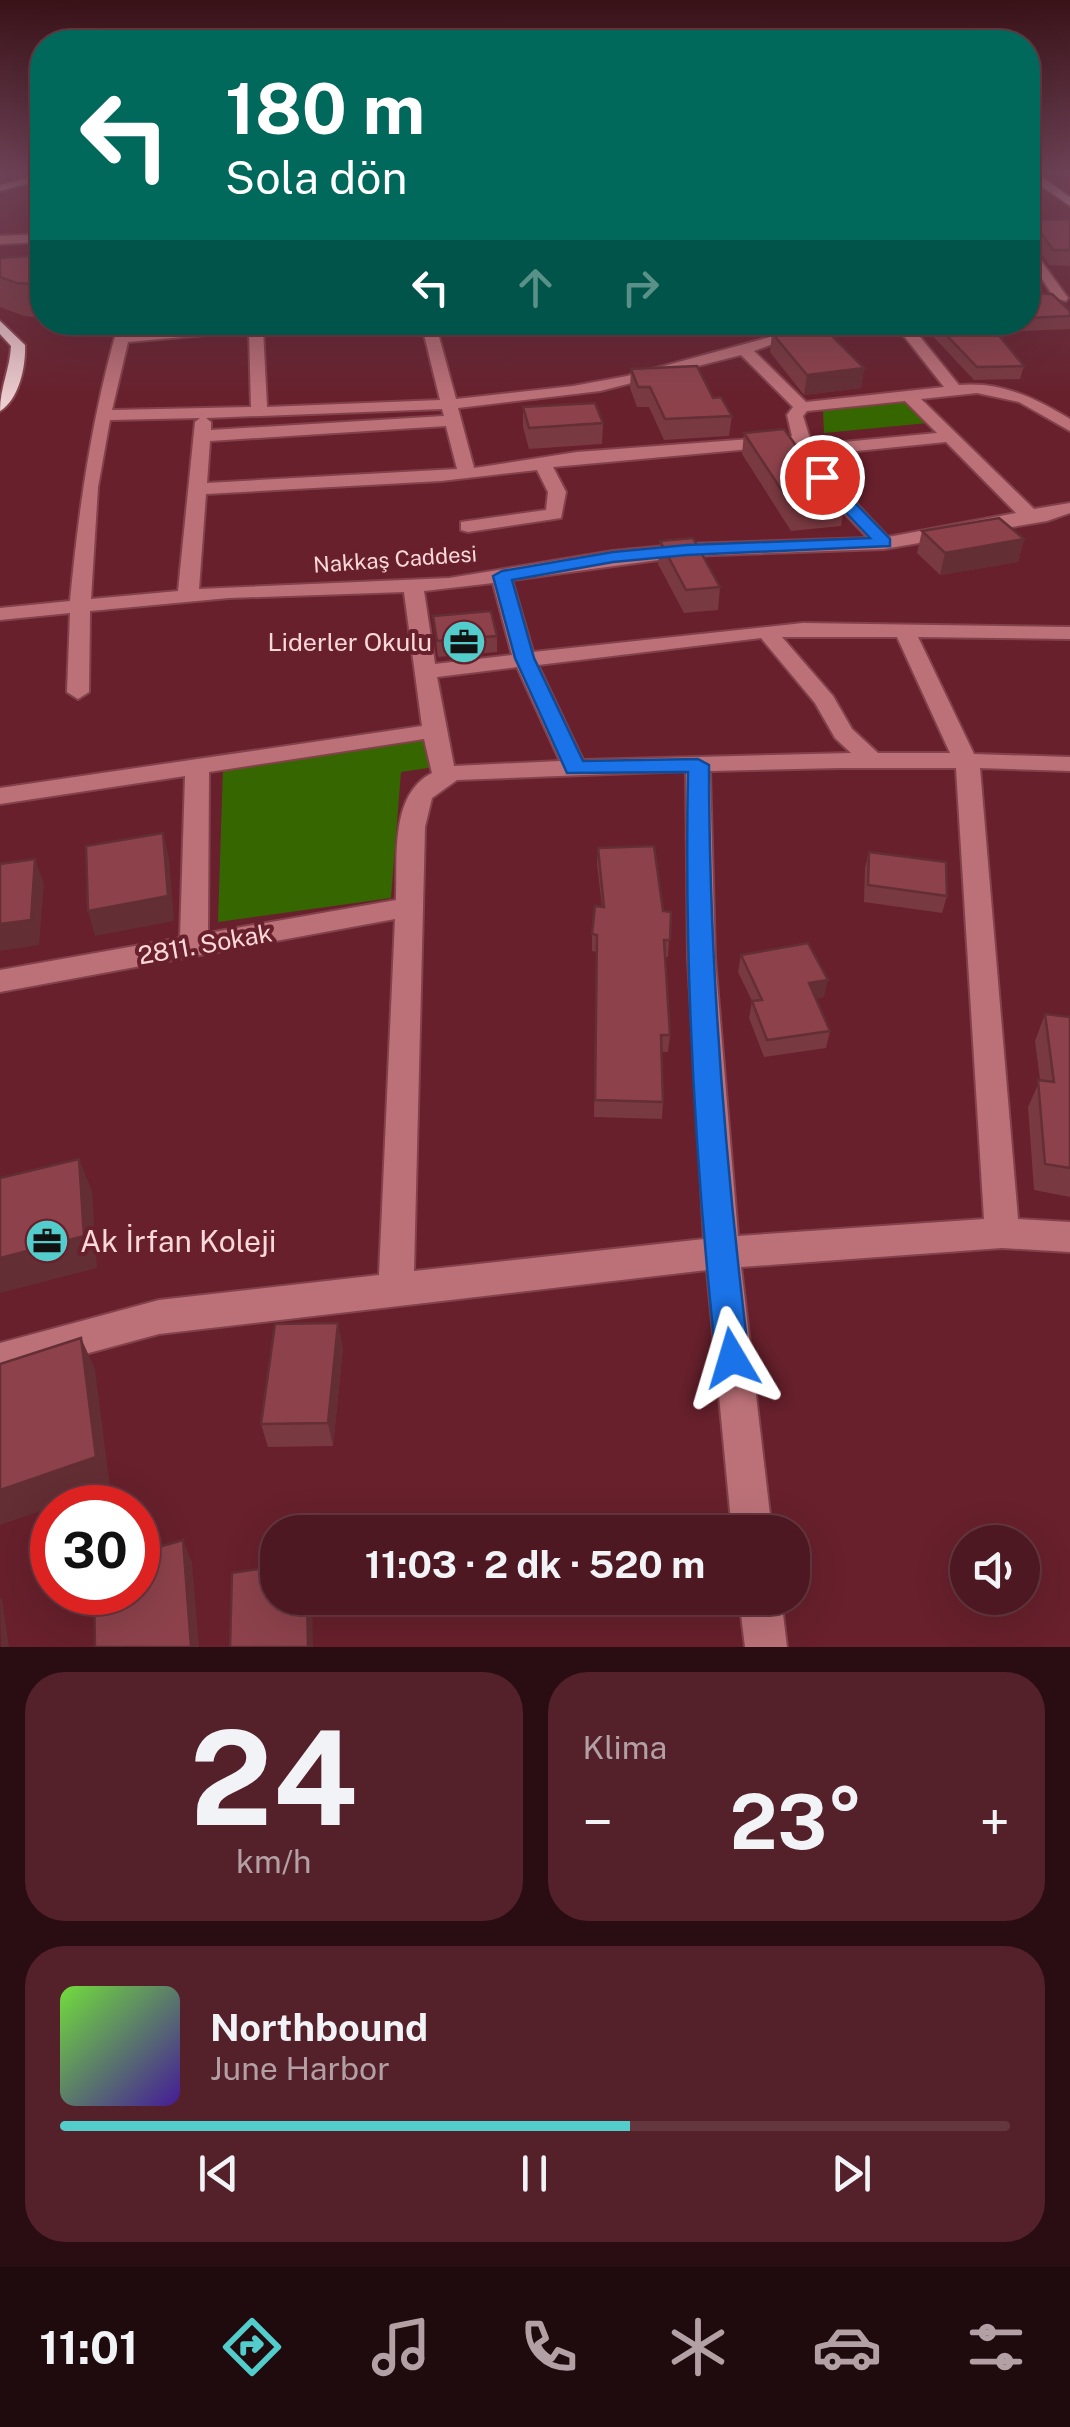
<!DOCTYPE html>
<html lang="tr">
<head>
<meta charset="utf-8">
<style>
  :root { --surface:#4d1821; --page:#54212a; --text:#f1f3f6; --muted:#b3a0a5; --line:#64373f; --accent:#53cdcb }
  body { margin:0; font-family:"Public Sans",sans-serif; background:var(--page); color:var(--text); height:100vh; display:flex; flex-direction:column; font-size:38px; white-space:nowrap }
  * { box-sizing:border-box; margin:0 }
  p { font-size:32px; color:var(--muted) }
  .icon { flex:none; width:55px; height:55px; fill:none; stroke:currentColor; stroke-width:2; stroke-linecap:round; stroke-linejoin:round }
  .map { position:relative; height:1647px; overflow:hidden }
  .panel { display:flex; flex-direction:column; gap:25px; padding:25px; background:#2a0d12; flex:1 }
  .panel>* { flex:none }
  .guide { position:absolute; left:30px; top:30px; width:1010px; height:305px; border-radius:40px; box-shadow:0 10px 40px #0002,0 0 0 2px var(--line); background:#00695c; color:#fff; overflow:hidden }
  .fabs { position:absolute; left:950px; top:1525px; display:grid; gap:20px }
  .fabs a { display:grid; place-items:center; width:90px; height:90px; border-radius:50%; background:var(--surface); box-shadow:0 10px 40px #0002,0 0 0 2px var(--line); font-size:50px }
  .speed { position:absolute; left:30px; top:1485px; display:flex; gap:20px; font-size:50px; font-weight:700; text-align:center }
  .speed>* { display:grid; place-content:center; width:130px; height:130px; border-radius:50%; background:var(--surface); box-shadow:0 10px 40px #0002,0 0 0 2px var(--line); line-height:1 }
  .speed .limit { border:15px solid #d22; background:#fff; color:#111 }
  .pin { position:absolute; display:grid; place-items:center; width:85px; height:85px; color:#fff; margin:-42px; border:5px solid #fff; border-radius:50%; box-shadow:0 2px 10px #0007 }
  .me { position:absolute; width:110px; margin:-55px; rotate:353deg; stroke-linejoin:round; filter:drop-shadow(0 0 8px #0008) }
  .turn { display:flex; align-items:center; gap:35px; height:210px; padding:0 30px; font-size:45px }
  .turn .icon { width:130px; height:130px; stroke-width:2.5 }
  .turn b { display:block; font-size:70px; line-height:85px }
  .lanes { display:flex; align-items:center; height:95px; padding:0 30px; background:#0003; justify-content:center; gap:50px; direction:ltr }
  .lanes .off { opacity:.35 }
  .big { font-size:75px; font-weight:700; line-height:1.1 }
  .panel .tile { flex:1; display:flex; flex-direction:column; justify-content:center; gap:15px; min-width:0; padding:0 35px; border-radius:40px; background:var(--page) }
  .panel .dial { align-items:center; gap:0 }
  .dial b { font-size:130px; line-height:1 }
  .song { display:flex; align-items:center; gap:30px }
  .cover { width:120px; height:120px; border-radius:15px; background:linear-gradient(135deg,hsl(100 70% 55%),hsl(260 70% 35%)) }
  .played { height:10px; border-radius:5px; background:linear-gradient(90deg,var(--accent) 60%,var(--line) 60%) }
  .keys { display:flex; justify-content:space-around; direction:ltr }
  .heat { display:flex; justify-content:space-between; align-items:center; font-size:55px; direction:ltr }
  .panel .tiles { flex:1; display:grid; gap:25px; grid-template-columns:1fr 1fr }
  .tile:last-child { grid-column:span 2 }
  .trip { position:absolute; left:260px; top:1515px; width:550px; height:100px; border-radius:40px; background:var(--surface); box-shadow:0 10px 40px #0002,0 0 0 2px var(--line); font-weight:700; line-height:100px; text-align:center }
  .tab-bar { display:flex; height:160px; justify-content:space-around; align-items:center; background:#1f0a0d; color:var(--muted) }
  .tab-bar .icon { width:70px; height:70px }
  .tab-bar .current { color:var(--accent) }
  .tab-bar b { font-size:45px; color:var(--text) }
  .map>svg:first-child { display:block }
</style>
</head>
<body>
<div class="map">
<svg width="1070" height="1647" viewBox="0 0 1070 1647">
  <rect width="100%" height="100%" fill="#67202c"/>
  <g fill="#366600">
    <path d="M902,400L910,402L928,423L824,433L823,410Z"/>
    <path d="M423,734L435,767L401,772L391,898L218,922L223,768Z"/>
  </g>
  <g fill="none" stroke-linecap="round" stroke-linejoin="round">
    <g stroke="#82414b" stroke-width="4">
      <g id="minor">
        <path d="M42,234V242L0,244V236Z"/>
        <path d="M1028,243L1068,298L1066,301L1054,298L1028,256Z"/>
        <path d="M119,322H133L130,333L243,322H301L263,329L267,407L440,400L421,322H435L456,399L573,386L627,376L781,334L805,322H819L821,326L754,351L806,402L944,387L893,322H908L959,385C1001,381 1035,398 1070,419V431L1019,402L977,393L921,399L1034,509L1070,503V513L1047,521L884,549L687,556L512,580L533,652L803,623L1070,627V639L918,637L974,754L1070,757V771L980,768L1018,1219L1070,1222V1252L1002,1248L741,1267L772,1532H732L707,1270L159,1334L0,1377V1343L159,1300L379,1275L395,919L0,992V970L180,938L185,776L0,804V788L422,726L404,592L229,598L90,611L89,692L78,699L67,692L70,613L0,620V608L70,601C79,506 92,415 119,322ZM249,331L251,407L112,410L128,342ZM741,355L793,407L787,415L792,436L577,452L474,468L458,408L600,391ZM905,401L937,433L812,445L803,416L807,411ZM442,409L444,416L211,430V422L206,418ZM200,418L195,422L178,591L91,599L98,487L110,420ZM446,426L457,469L207,483L210,441ZM946,442L1016,513L888,537L835,481L817,455ZM795,445L822,489L868,538L687,544L613,551L449,578L199,589L206,494L441,481L537,470L548,492L546,510L461,522V530L468,532L561,518L566,492L553,467ZM493,583L512,655L435,664L424,591ZM782,637H897L950,753H878L852,729L833,696ZM761,638L815,703L835,738L851,753L583,760L538,665ZM517,667L560,761L454,766L437,677ZM424,739L432,773C389,795 398,859 396,900L208,933L209,772ZM840,768H956L984,1219L738,1236L715,958L710,771ZM686,771L688,958L704,1239L414,1271L425,827L432,798L457,780Z"/>
        <path d="M739,1598H781L787,1647H745Z"/>
      </g>
    </g>
    <g stroke="#82414b" stroke-width="4">
      <g id="major">
        <path d="M1028,171H1034L1070,197V206L1028,177Z"/>
        <path d="M42,174V180L0,191V185Z"/>
        <path d="M0,321L25,345C26,366 19,400 0,411C0,387 10,369 11,346L0,334Z"/>
      </g>
    </g>
    <use href="#minor" fill="#bc7178" fill-rule="evenodd"/>
    <use href="#major" fill="#edcdcf" fill-rule="evenodd"/>
  </g>
  <g fill="#793940">
    <path d="M1070,219V266L1049,265L1029,235L1032,220Z"/>
    <path d="M42,255V316L41,318L24,316L0,307V258Z"/>
    <path d="M1028,293L1070,311V329L997,332L988,322H1028Z"/>
    <path d="M930,322H988L1024,366L1020,379L974,380L929,332Z"/>
    <path d="M772,333L864,368L861,388L804,395L770,352Z"/>
    <path d="M631,369L713,398L732,416L729,436L664,440L649,407H637L630,388Z"/>
    <path d="M523,407L603,423L602,444L529,449L523,427Z"/>
    <path d="M744,433L810,465L845,504L841,526L791,531L742,454Z"/>
    <path d="M922,531L1024,539L1018,562L940,575L917,553Z"/>
    <path d="M660,541L720,587L718,610L684,613L658,564Z"/>
    <path d="M433,616L497,636V652L438,657Z"/>
    <path d="M598,848L663,911L671,912L668,957H665L670,1035L668,1052H661L663,1102L662,1119L594,1117L596,952L592,951V934L602,906L597,864Z"/>
    <path d="M869,852L947,896L942,913L864,902L865,868Z"/>
    <path d="M741,955L824,997L816,998L830,1031L826,1048L764,1057L749,1018L752,1001L738,972Z"/>
    <path d="M1045,1014L1070,1017V1197L1034,1190L1028,1107L1040,1080L1035,1041Z"/>
    <path d="M343,1347L333,1446L268,1447L261,1424Z"/>
  </g>
  <g fill="#632e34">
    <path d="M42,272V316L41,318L33,284Z"/>
    <path d="M864,368L861,388L804,395L807,375Z"/>
    <path d="M1024,539L1018,562L940,575L945,553Z"/>
    <path d="M163,833L169,858L174,921L95,936L88,911Z"/>
    <path d="M35,859L44,884L39,945L0,951V924Z"/>
    <path d="M828,980L824,997L806,1000L809,983Z"/>
    <path d="M79,1159L92,1191L97,1268L0,1293V1258Z"/>
    <path d="M338,1323L343,1347L333,1446L328,1423Z"/>
    <path d="M81,1338L95,1369L110,1487L0,1525V1490Z"/>
    <path d="M183,1540L192,1562L199,1647H191Z"/>
    <path d="M0,1597L2,1600L9,1647H1Z"/>
    <path d="M307,1598H312L313,1647H308Z"/>
  </g>
  <g fill="#8d424b" stroke="#632e34" stroke-width="2.5">
    <path d="M1070,219V250H1053L1032,220Z"/>
    <path d="M42,255V272L33,284L16,283L0,277V258Z"/>
    <path d="M1028,293L1052,294L1070,311V316L1028,318Z"/>
    <path d="M934,322H988L1024,366L977,367Z"/>
    <path d="M824,328L864,368L807,375L772,333Z"/>
    <path d="M697,366L713,398L721,397L732,416L665,419L650,387H638L631,369Z"/>
    <path d="M595,403L603,423L529,428L523,407Z"/>
    <path d="M784,429L810,465L816,464L845,504L794,509L744,433Z"/>
    <path d="M999,518L1024,539L945,553L922,531Z"/>
    <path d="M693,538L720,587L686,590L660,541Z"/>
    <path d="M491,611L497,636L437,641L433,616Z"/>
    <path d="M163,833L168,896L88,911L86,846Z"/>
    <path d="M654,846L663,911L671,912L670,940H664L670,1035H661L663,1102L595,1100L597,935L592,934L595,906L604,907L598,848Z"/>
    <path d="M869,852L946,862L947,896L868,885Z"/>
    <path d="M35,859L31,920L0,924V864Z"/>
    <path d="M808,943L828,980L809,983L830,1031L767,1040L752,1001L762,1000L741,955Z"/>
    <path d="M1045,1014L1070,1017V1168L1045,1164L1038,1080L1054,1082Z"/>
    <path d="M79,1159L84,1236L0,1258V1178Z"/>
    <path d="M338,1323L328,1423L261,1424L275,1324Z"/>
    <path d="M81,1338L96,1457L0,1490V1364Z"/>
    <path d="M183,1540L191,1647H95L94,1592H138V1553Z"/>
    <path d="M278,1566V1598H307L308,1647H230L232,1573Z"/>
  </g>
  <linearGradient id="sky" x2="0" y2="1"><stop stop-color="#391218"/><stop offset="0.43" stop-color="#6e4256"/><stop offset="1" stop-color="#6e4256" stop-opacity="0"/></linearGradient>
  <rect width="1070" height="402" fill="url(#sky)"/>
  <path fill="#1a73e8" stroke="#114b97" stroke-width="2.5" d="M816,474H827L890,539V546L687,555L613,562L512,580L534,658L583,761L698,759L709,765C709,963 725,1162 749,1358L744,1369L732,1374L721,1369L716,1358C695,1164 684,967 688,772L567,773L515,658L493,576L502,571L613,552L687,545L870,538L816,481Z"/>
  <defs>
    <g id="office-disc" transform="scale(2.25)"><circle r="9.5" fill="#53cdcb" stroke="#67202c"/><path d="M-6-3h4V-5.5h4V-3h4V5H-6ZM-1-4.5V-3h2v-1.5ZM-6 0V1H6V0Z" fill="#111"/></g>
  </defs>
  <g fill-rule="evenodd">
    <use href="#office-disc" x="464" y="642"/>
    <use href="#office-disc" x="47" y="1241"/>
  </g>
  <g text-anchor="middle" dominant-baseline="central" stroke-width="8" stroke-linejoin="round" paint-order="stroke">
    <g font-size="22" fill="#fdd8da" stroke="#67202c">
      <text transform="translate(395 559) rotate(-4)">Nakkaş Caddesi</text>
    </g>
    <g font-size="25" fill="#fdd8da" stroke="#67202c" text-anchor="end">
      <text x="432" y="642">Liderler Okulu</text>
    </g>
    <g font-size="25" fill="#fdd8da" stroke="#67202c">
      <text transform="translate(205 944) rotate(-10)">2811. Sokak</text>
    </g>
    <g font-size="30" fill="#fdd8da" stroke="#67202c" text-anchor="start">
      <text x="80" y="1241">Ak İrfan Koleji</text>
    </g>
  </g>
</svg>
<div class="fabs">
<a><svg class="icon" aria-label="sound" viewBox="0 0 24 24"><path d="M4 9h4l5-4v14l-5-4H4zM17 9q2 3 0 6"/></svg></a>
</div>
<div class="speed"><div class="limit">30</div></div>
<div class="pin" style="left:822px;top:477px;background:#d93025"><svg class="icon" aria-label="arrive" viewBox="0 0 24 24"><path d="M6 21V4h12l-3 4 3 4H6"/></svg></div>
<svg class="me" style="left:732px;top:1358px" viewBox="-20 -20 40 40"><path d="M0-17L14 15 0 8-14 15z" fill="#1a73e8" stroke="#fff" stroke-width="4"/></svg>
<div class="trip">11:03 · 2 dk · 520 m</div>
<div class="guide">
<div class="turn"><svg class="icon" aria-label="left" viewBox="0 0 24 24"><path d="M17 20v-9H6M10 6l-5 5 5 5"/></svg><div><b>180 m</b>Sola dön</div></div>
<div class="lanes"><svg class="icon" aria-label="left" viewBox="0 0 24 24"><path d="M17 20v-9H6M10 6l-5 5 5 5"/></svg><svg class="icon off" aria-label="ahead" viewBox="0 0 24 24"><path d="M12 20V5M6 11l6-6 6 6"/></svg><svg class="icon off" aria-label="right" viewBox="0 0 24 24"><path d="M7 20v-9h11M14 6l5 5-5 5"/></svg></div>
</div>
</div>
<section class="panel">
<div class="tiles">
<div class="tile dial"><b>24</b><p>km/h</p></div>
<div class="tile"><p>Klima</p>
<div class="heat"><a>−</a><b class="big">23°</b><a>+</a></div>
</div>
<div class="tile">
<div class="song"><i class="cover"></i><div><b>Northbound</b><p>June Harbor</p></div></div>
<div class="played"></div>
<div class="keys"><svg class="icon" aria-label="previous" viewBox="0 0 24 24"><path d="M18 5L8 12l10 7zM5 5v14"/></svg><svg class="icon" aria-label="pause" viewBox="0 0 24 24"><path d="M8 5v14M16 5v14"/></svg><svg class="icon" aria-label="next" viewBox="0 0 24 24"><path d="M6 5l10 7-10 7zM19 5v14"/></svg></div>
</div>
</div>
</section>
<nav class="tab-bar">
<b>11:01</b>
<svg class="icon current" aria-label="directions" viewBox="0 0 24 24"><path d="M12 3l9 9-9 9-9-9zM9 14v-3h6M13 9l2 2-2 2"/></svg>
<svg class="icon" aria-label="music" viewBox="0 0 24 24"><path d="M9 18V5l10-2v13"/><circle cx="6" cy="18" r="3"/><circle cx="16" cy="16" r="3"/></svg>
<svg class="icon" aria-label="phone" viewBox="0 0 24 24"><path d="M5 4h4l2 5-3 2q2 4 5 5l2-3 5 2v4C11 20 4 13 5 4z"/></svg>
<svg class="icon" aria-label="climate" viewBox="0 0 24 24"><path d="M12 3v18M4 7l16 10M4 17L20 7"/></svg>
<svg class="icon" aria-label="car" viewBox="0 0 24 24"><path d="M5 17H2v-5l4-1 3-4h7l3 4 3 1v5h-3M9 17h6M6 11h13"/><circle cx="7" cy="17" r="2"/><circle cx="17" cy="17" r="2"/></svg>
<svg class="icon" aria-label="filters" viewBox="0 0 24 24"><path d="M4 7h16M4 17h16"/><circle cx="9" cy="7" r="2"/><circle cx="15" cy="17" r="2"/></svg>
</nav>
</body>
</html>
